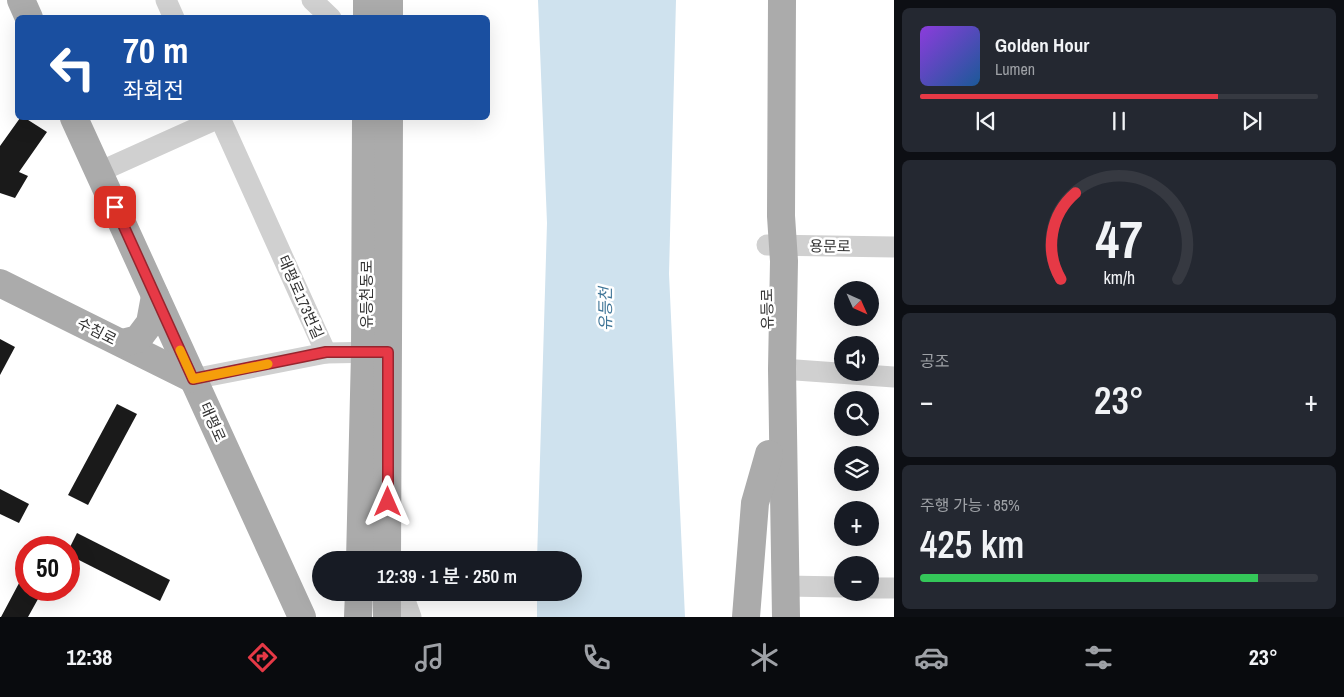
<!DOCTYPE html>
<html lang="ko">
<head>
<meta charset="utf-8">
<style>
  :root { --surface:#171b24; --page:#242831; --text:#f1f3f6; --muted:#9ea1a6; --line:#363941; --accent:#e63946 }
  body { margin:0; font-family:"Archivo Narrow","Noto Sans KR",sans-serif; background:var(--page); color:var(--text); height:100vh; display:flex; flex-direction:column; font-size:19px; white-space:nowrap }
  * { box-sizing:border-box; margin:0 }
  p { font-size:16px; color:var(--muted) }
  .icon { flex:none; width:28px; height:28px; fill:none; stroke:currentColor; stroke-width:2; stroke-linecap:round; stroke-linejoin:round }
  .map { position:relative; flex:1; overflow:hidden }
  .drawer { display:flex; flex-direction:column; gap:8px; padding:8px; background:#0d0f14; width:450px }
  .drawer>* { flex:none }
  .guide { position:absolute; left:15px; top:15px; width:475px; height:105px; border-radius:8px; box-shadow:0 5px 20px #0002; background:#1a4fa0; color:#fff; overflow:hidden }
  .needle { width:32px; rotate:135deg }
  .controls { position:absolute; left:834px; top:281px; display:grid; gap:10px }
  .controls a { display:grid; place-items:center; width:45px; height:45px; border-radius:50%; background:var(--surface); box-shadow:0 5px 20px #0002; font-size:25px }
  .speed { position:absolute; left:15px; top:536px; display:flex; gap:10px; font-size:25px; font-weight:700; text-align:center }
  .speed>* { display:grid; place-content:center; width:65px; height:65px; border-radius:50%; background:var(--surface); box-shadow:0 5px 20px #0002; line-height:1 }
  .speed .limit { border:8px solid #d22; background:#fff; color:#111 }
  .pin { position:absolute; display:grid; place-items:center; width:42px; height:42px; color:#fff; margin:-21px; border-radius:10px; box-shadow:0 2px 8px #0006 }
  .me { position:absolute; width:55px; margin:-28px; rotate:0deg; stroke-linejoin:round; filter:drop-shadow(0 0 4px #0008) }
  .turn { display:flex; align-items:center; gap:18px; height:105px; padding:0 25px; font-size:22px }
  .turn .icon { width:65px; height:65px; stroke-width:2.5 }
  .turn b { display:block; font-size:35px; line-height:42px }
  .big { font-size:38px; font-weight:600; line-height:1.1 }
  .drawer .tile { flex:1; display:flex; flex-direction:column; justify-content:center; gap:8px; min-width:0; padding:0 18px; border-radius:8px; background:var(--page) }
  .drawer .dial { align-items:center; gap:0 }
  .dial svg { height:130px; overflow:visible; fill:none; stroke:var(--line); stroke-width:7; stroke-linecap:round; text-anchor:middle }
  .dial text { fill:var(--text); stroke:none }
  .song { display:flex; align-items:center; gap:15px }
  .cover { width:60px; height:60px; border-radius:8px; background:linear-gradient(135deg,hsl(270 70% 55%),hsl(210 70% 35%)) }
  .played { height:5px; border-radius:2px; background:linear-gradient(90deg,var(--accent) 75%,var(--line) 75%) }
  .keys { display:flex; justify-content:space-around; direction:ltr }
  .heat { display:flex; justify-content:space-between; align-items:center; font-size:28px; direction:ltr }
  .charge { height:8px; border-radius:4px; background:linear-gradient(90deg,#34c759 85%,var(--line) 0) }
  .trip { position:absolute; left:312px; top:551px; width:270px; height:50px; border-radius:25px; background:var(--surface); box-shadow:0 5px 20px #0002; font-weight:600; line-height:50px; text-align:center }
  .tab-bar { display:flex; height:80px; justify-content:space-around; align-items:center; background:#090b0e; color:var(--muted) }
  .tab-bar .icon { width:35px; height:35px }
  .tab-bar .selected { color:var(--accent) }
  .tab-bar b { font-size:22px; color:var(--text) }
  main { display:flex; flex:1; min-height:0 }
  .map>svg:first-child { display:block }
</style>
</head>
<body>
<main>
<div class="map">
<svg width="894" height="617" viewBox="0 0 894 617">
  <rect width="100%" height="100%" fill="#fff"/>
  <path fill="#cfe2ee" d="M538,0H676L669,274L685,617H537V593L574,592V560H537L547,223Z"/>
  <g fill="#1a1a1a">
    <path d="M20,118H25L47,132L19,172L28,176L15,198L0,193V146Z"/>
    <path d="M0,339L15,347L0,375Z"/>
    <path d="M117,404L137,414L88,505L68,495Z"/>
    <path d="M0,489L29,504L19,523L0,514Z"/>
    <path d="M77,533L170,580L160,601L69,555V549Z"/>
    <path d="M26,570V590H43L28,617H1Z"/>
  </g>
  <g fill="none" stroke-linecap="round" stroke-linejoin="round">
    <g stroke="#d0d0d0" stroke-width="21">
      <path d="M166,0L174,18"/>
      <path d="M312,0L331,18"/>
      <path d="M220,118L326,353"/>
      <path d="M99,172L219,118"/>
      <path d="M767,245L894,247"/>
      <path d="M782,369L894,377"/>
      <path d="M193,379L326,353L381,352"/>
      <path d="M786,586L842,587"/>
      <path d="M870,588H894"/>
      <path d="M402,592L411,617"/>
    </g>
    <g stroke="#ababab" stroke-width="28">
      <path d="M21,0L29,18"/>
      <path d="M782,0L781,216L784,261L782,369L786,617"/>
      <path d="M367,18V0"/>
      <path d="M389,18V0"/>
      <path d="M74,118L302,617"/>
      <path d="M0,283L193,379"/>
      <path d="M122,343L138,339L150,323L155,296"/>
      <path d="M360,560L365,353L366,118"/>
      <path d="M387,560L389,118"/>
      <path d="M358,617L359,592"/>
      <path d="M387,617V592"/>
      <path d="M746,617L755,503L769,454"/>
    </g>
  </g>
  <g fill="none" stroke-linecap="round" stroke-linejoin="round">
    <g stroke="#96252e" stroke-width="12">
      <path id="route" d="M115,207L193,379L326,352H388V502"/>
    </g>
    <use href="#route" stroke="#e63946" stroke-width="9"/>
    <path stroke="#f59e0b" stroke-width="9" d="M180,350L193,379L268,364"/>
  </g>
  <g text-anchor="middle" dominant-baseline="central" stroke-width="5" stroke-linejoin="round" paint-order="stroke">
    <g font-size="15" fill="#333" stroke="#fff">
      <text transform="translate(830 246) rotate(1)">용문로</text>
      <text transform="translate(366 294) rotate(-90)">유등천동로</text>
      <text transform="translate(301 297) rotate(66)">태평로173번길</text>
      <text transform="translate(767 309) rotate(-91)">유등로</text>
      <text transform="translate(97 331) rotate(27)">수침로</text>
      <text transform="translate(213 422) rotate(66)">태평로</text>
    </g>
    <g font-size="16" font-style="italic" fill="#3f7597" stroke="#fff">
      <text transform="translate(605 309) rotate(-90)">유등천</text>
    </g>
  </g>
</svg>
<div class="controls">
<a><svg class="needle" viewBox="-14 -14 28 28"><path d="M0-13l5 13h-10z" fill="#e53935"/><path d="M0 13l5-13h-10z" fill="#9ea1a6"/></svg></a>
<a><svg class="icon" aria-label="sound" viewBox="0 0 24 24"><path d="M4 9h4l5-4v14l-5-4H4zM17 9q2 3 0 6"/></svg></a>
<a><svg class="icon" aria-label="search" viewBox="0 0 24 24"><circle cx="10" cy="10" r="6"/><path d="M15 15l6 6"/></svg></a>
<a><svg class="icon" aria-label="layers" viewBox="0 0 24 24"><path d="M12 4l9 5-9 5-9-5zM3 14l9 5 9-5"/></svg></a>
<a>+</a>
<a>−</a>
</div>
<div class="speed"><div class="limit">50</div></div>
<div class="pin" style="left:115px;top:207px;background:#d93025"><svg class="icon" aria-label="arrive" viewBox="0 0 24 24"><path d="M6 21V4h12l-3 4 3 4H6"/></svg></div>
<svg class="me" style="left:388px;top:502px" viewBox="-20 -20 40 40"><path d="M0-17L14 15 0 8-14 15z" fill="#e63946" stroke="#fff" stroke-width="4"/></svg>
<div class="trip">12:39 · 1 분 · 250 m</div>
<div class="guide">
<div class="turn"><svg class="icon" aria-label="left" viewBox="0 0 24 24"><path d="M17 20v-9H6M10 6l-5 5 5 5"/></svg><div><b>70 m</b>좌회전</div></div>
</div>
</div>
<section class="drawer">
<div class="tile">
<div class="song"><i class="cover"></i><div><b>Golden Hour</b><p>Lumen</p></div></div>
<div class="played"></div>
<div class="keys"><svg class="icon" aria-label="previous" viewBox="0 0 24 24"><path d="M18 5L8 12l10 7zM5 5v14"/></svg><svg class="icon" aria-label="pause" viewBox="0 0 24 24"><path d="M8 5v14M16 5v14"/></svg><svg class="icon" aria-label="next" viewBox="0 0 24 24"><path d="M6 5l10 7-10 7zM19 5v14"/></svg></div>
</div>
<div class="tile dial"><svg viewBox="0 0 100 80">
<path d="M14 69A42 42 0 1 1 86 69"/>
<path d="M14 69A42 42 0 0 1 23 16" stroke="#e63946"/>
<text x="50" y="56" font-size="32" font-weight="700">47</text>
<text x="50" y="72" font-size="11">km/h</text>
</svg></div>
<div class="tile"><p>공조</p>
<div class="heat"><a>−</a><b class="big">23°</b><a>+</a></div>
</div>
<div class="tile"><p>주행 가능 · 85%</p><b class="big">425 km</b><div class="charge"></div></div>
</section>
</main>
<nav class="tab-bar">
<b>12:38</b>
<svg class="icon selected" aria-label="directions" viewBox="0 0 24 24"><path d="M12 3l9 9-9 9-9-9zM9 14v-3h6M13 9l2 2-2 2"/></svg>
<svg class="icon" aria-label="music" viewBox="0 0 24 24"><path d="M9 18V5l10-2v13"/><circle cx="6" cy="18" r="3"/><circle cx="16" cy="16" r="3"/></svg>
<svg class="icon" aria-label="phone" viewBox="0 0 24 24"><path d="M5 4h4l2 5-3 2q2 4 5 5l2-3 5 2v4C11 20 4 13 5 4z"/></svg>
<svg class="icon" aria-label="climate" viewBox="0 0 24 24"><path d="M12 3v18M4 7l16 10M4 17L20 7"/></svg>
<svg class="icon" aria-label="car" viewBox="0 0 24 24"><path d="M5 17H2v-5l4-1 3-4h7l3 4 3 1v5h-3M9 17h6M6 11h13"/><circle cx="7" cy="17" r="2"/><circle cx="17" cy="17" r="2"/></svg>
<svg class="icon" aria-label="filters" viewBox="0 0 24 24"><path d="M4 7h16M4 17h16"/><circle cx="9" cy="7" r="2"/><circle cx="15" cy="17" r="2"/></svg>
<b>23°</b>
</nav>
</body>
</html>
